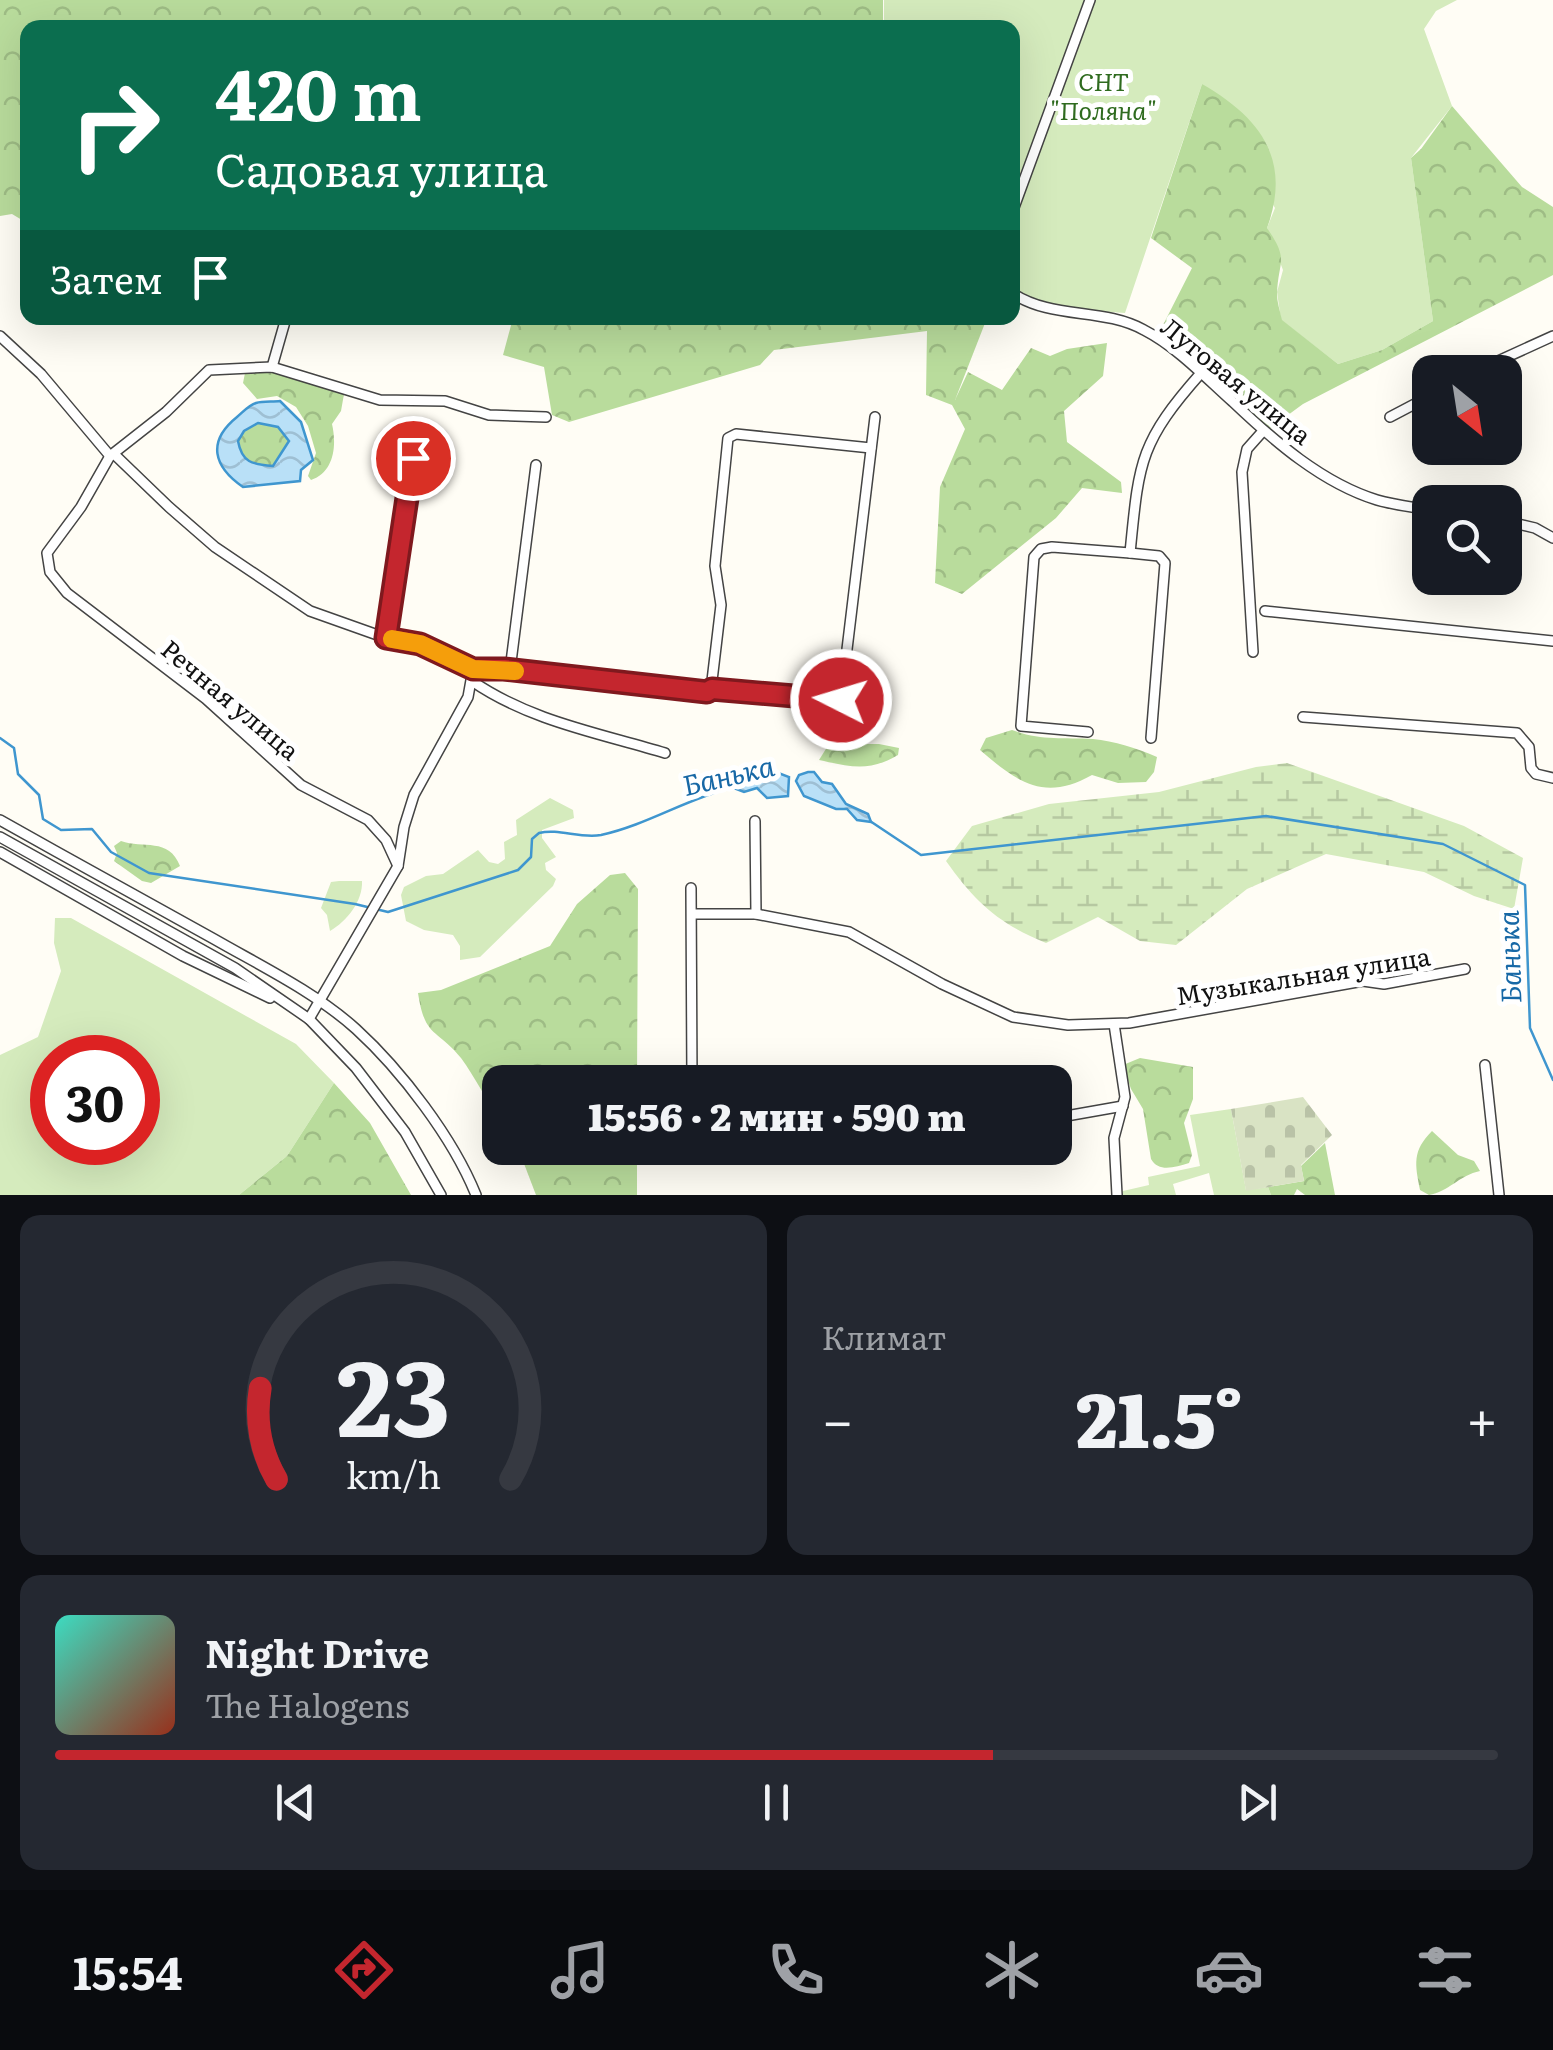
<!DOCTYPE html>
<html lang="ru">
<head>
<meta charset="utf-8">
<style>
  :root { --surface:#171b24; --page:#242831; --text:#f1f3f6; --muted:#9ea1a6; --line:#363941; --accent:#c4262e }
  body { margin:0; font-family:Literata,serif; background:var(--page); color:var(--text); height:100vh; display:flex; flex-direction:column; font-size:38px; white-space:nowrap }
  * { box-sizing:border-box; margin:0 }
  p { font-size:32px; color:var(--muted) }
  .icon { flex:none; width:55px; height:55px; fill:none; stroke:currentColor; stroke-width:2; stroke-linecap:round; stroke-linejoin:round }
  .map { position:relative; height:1195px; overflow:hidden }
  .sheet { display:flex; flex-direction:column; gap:20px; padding:20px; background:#0d0f14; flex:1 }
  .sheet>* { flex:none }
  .hud { position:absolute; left:20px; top:20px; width:1000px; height:305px; border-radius:20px; box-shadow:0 10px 40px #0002; background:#0b6e4f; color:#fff; overflow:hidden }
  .needle { width:65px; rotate:150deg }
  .fabs { position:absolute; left:1412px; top:355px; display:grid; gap:20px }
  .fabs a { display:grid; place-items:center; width:110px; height:110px; border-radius:20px; background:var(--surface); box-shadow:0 10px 40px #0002; font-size:50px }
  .speed { position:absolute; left:30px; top:1035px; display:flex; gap:20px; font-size:50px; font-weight:700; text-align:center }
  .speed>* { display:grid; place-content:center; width:130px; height:130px; border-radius:50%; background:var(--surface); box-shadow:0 10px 40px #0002; line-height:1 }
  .speed .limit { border:15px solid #d22; background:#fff; color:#111 }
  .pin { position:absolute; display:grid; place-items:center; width:85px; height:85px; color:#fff; margin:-42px; border:5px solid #fff; border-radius:50%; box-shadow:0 2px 10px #0007 }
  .me { position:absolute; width:110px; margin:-55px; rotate:275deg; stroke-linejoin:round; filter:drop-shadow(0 0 8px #0008) }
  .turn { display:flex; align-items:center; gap:35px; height:210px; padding:0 30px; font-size:45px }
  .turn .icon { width:130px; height:130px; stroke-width:2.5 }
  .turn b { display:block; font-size:70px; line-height:85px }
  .then { display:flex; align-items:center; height:95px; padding:0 30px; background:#0003; gap:20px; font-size:38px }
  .big { font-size:75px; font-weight:800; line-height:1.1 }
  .sheet .card { flex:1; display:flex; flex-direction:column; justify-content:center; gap:15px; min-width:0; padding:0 35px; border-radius:20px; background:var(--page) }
  .sheet .dial { align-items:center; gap:0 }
  .dial svg { height:260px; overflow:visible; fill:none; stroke:var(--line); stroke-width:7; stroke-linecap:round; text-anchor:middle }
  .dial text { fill:var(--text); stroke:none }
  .song { display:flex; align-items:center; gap:30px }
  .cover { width:120px; height:120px; border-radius:15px; background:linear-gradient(135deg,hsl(170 70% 55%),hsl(10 70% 35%)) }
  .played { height:10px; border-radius:5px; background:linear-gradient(90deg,var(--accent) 65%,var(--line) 65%) }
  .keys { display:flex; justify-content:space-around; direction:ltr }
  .heat { display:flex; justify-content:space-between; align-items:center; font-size:55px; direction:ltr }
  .sheet .tiles { flex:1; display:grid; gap:20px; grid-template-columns:1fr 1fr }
  .card:last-child { grid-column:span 2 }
  .trip { position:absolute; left:482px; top:1065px; width:590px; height:100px; border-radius:20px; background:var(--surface); box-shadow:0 10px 40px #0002; font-weight:800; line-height:100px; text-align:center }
  .tab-bar { display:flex; height:160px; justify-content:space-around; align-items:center; background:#090b0e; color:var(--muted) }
  .tab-bar .icon { width:70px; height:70px }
  .tab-bar .current { color:var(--accent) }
  .tab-bar b { font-size:45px; color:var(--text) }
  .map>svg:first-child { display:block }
</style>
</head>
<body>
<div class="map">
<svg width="1553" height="1195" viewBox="0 0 1553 1195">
  <defs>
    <pattern id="forest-crowns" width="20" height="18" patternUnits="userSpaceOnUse" patternTransform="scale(2.5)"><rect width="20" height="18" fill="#b9dc9c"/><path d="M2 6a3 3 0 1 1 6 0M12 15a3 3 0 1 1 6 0" fill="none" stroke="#9ebc85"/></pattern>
    <pattern id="wetland-marsh" width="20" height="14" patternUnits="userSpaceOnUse" patternTransform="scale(2.5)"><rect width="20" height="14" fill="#d5ebbd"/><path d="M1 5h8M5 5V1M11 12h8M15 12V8" fill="none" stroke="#b6c8a1"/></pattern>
    <pattern id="cemetery-stones" width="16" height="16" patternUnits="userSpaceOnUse" patternTransform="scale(2.5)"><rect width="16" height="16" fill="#d9e3c4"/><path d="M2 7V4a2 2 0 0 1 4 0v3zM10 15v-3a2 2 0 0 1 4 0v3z" fill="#b9c2a7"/></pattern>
    <pattern id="water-waves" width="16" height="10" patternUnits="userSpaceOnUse" patternTransform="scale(2.5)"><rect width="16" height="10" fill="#b9e0f7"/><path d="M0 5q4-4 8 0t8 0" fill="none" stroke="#9ebfd3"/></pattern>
  </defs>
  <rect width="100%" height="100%" fill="#fffdf5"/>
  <g fill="#d5ebbd" fill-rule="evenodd">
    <path d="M884,0H1457L1436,11L1424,29L1452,106L1411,158L1433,321L1382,350L1338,364L1281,320L1277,292L1283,270L1267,228L1275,208L1202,84L1125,313L1057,308L1013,290L1012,28L884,27Z"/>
    <path d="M550,798L573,810L574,818L542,830V838L556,857L545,863L546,870L556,879L553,886L480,957L460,960V946L453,935L424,930L406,921L401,895L404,887L426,876L443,874L478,850L489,862L498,864L505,859L504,842L517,835L516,820Z"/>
    <path d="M339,881H362C363,901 347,921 330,931L327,915L321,908L331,882Z"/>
    <path d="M55,918H71L296,1044L334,1083L287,1156L239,1195H0V1055L38,1037L61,971L54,943ZM52,1058H138V1142H52Z"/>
    <path d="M1231,1109L1246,1190L1268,1187L1271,1195H1214L1209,1173L1173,1184L1176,1195H1122L1123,1191L1149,1185L1148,1177L1200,1166L1190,1115Z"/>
  </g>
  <g fill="url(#forest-crowns)">
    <path d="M0,0H883V27L28,28L27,223L12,214L0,216Z"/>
    <path d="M1202,84C1261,118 1292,160 1267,228C1290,261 1278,260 1277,294C1277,302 1280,311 1282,320L1338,364L1382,350L1433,321L1411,158L1421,149L1452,106L1522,187L1553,207V275L1303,404L1269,429L1162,327L1192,268L1151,238Z"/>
    <path d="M513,318H987L955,400L968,372L1002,390L1031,348L1050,356L1067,349L1107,343L1103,376L1064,411L1067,442L1121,482L1122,493L1082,488L1056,518L962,594L935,583L940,487L965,429L952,405L926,395L927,331L774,350L760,365L569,422L552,415L544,367L503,355Z"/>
    <path d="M272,371L344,394L341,411L332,424C337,446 334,472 311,480L308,476L316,453L308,426L296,407L277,396L257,399L243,383L245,373Z"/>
    <path d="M258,423L278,426L289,441L273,466C252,464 243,463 238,441L244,431Z"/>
    <path d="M1012,730C1042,741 1062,737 1093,739C1114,741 1137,748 1157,757L1154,772L1146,782L1118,783L1092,775C1044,802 1017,782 980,750L986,738Z"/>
    <path d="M829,744H879L899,748L898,755C869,772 851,767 819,760Z"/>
    <path d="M121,841C143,849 169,837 180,866L151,883L142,881L114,861L117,853L114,846Z"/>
    <path d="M625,873L638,889L637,1082H500V1119C486,1100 475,1077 461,1058C437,1028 425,1039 418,993L441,990L550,946L577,904L610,875Z"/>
    <path d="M1140,1058L1193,1067V1099L1184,1123L1192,1155L1189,1163C1175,1167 1159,1173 1151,1159L1143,1109L1131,1089L1123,1065Z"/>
    <path d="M334,1083L370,1123L411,1195H239L287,1156Z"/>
    <path d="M1432,1131L1458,1155L1474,1161L1480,1171C1460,1175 1448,1192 1429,1195L1420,1190C1415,1164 1412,1151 1432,1131Z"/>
    <path d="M1325,1143L1335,1195H1305L1297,1189L1294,1195H1271L1268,1187L1304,1181L1301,1166Z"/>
    <path d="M518,1148H637V1195H536Z"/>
  </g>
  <path fill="url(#wetland-marsh)" d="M1287,763L1464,826L1523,858L1514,909L1474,896L1424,872L1326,854L1247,889L1176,945L1140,941L1098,917L1046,943C999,924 975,902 946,861L972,826L1049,804L1159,792L1256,767Z"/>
  <path fill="url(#cemetery-stones)" d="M1303,1097L1332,1135L1301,1165L1304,1181L1246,1191L1231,1109Z"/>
  <g fill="url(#water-waves)" stroke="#3f96cf" stroke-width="2.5" fill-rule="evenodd">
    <path d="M280,401L301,422L313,460L301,470L300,481L243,487C214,467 206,442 237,417C243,412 249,405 256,403C263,401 273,402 280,401ZM258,423L278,427L289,441L273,466C252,464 242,463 238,441L244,431Z"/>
    <path d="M768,769L789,777L788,796L767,798L757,788L744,792L731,787L736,770Z"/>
    <path d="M808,772H814L822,782L832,784L846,804L868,814L871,822L857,820L847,809H836L804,796L796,781L799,775Z"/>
  </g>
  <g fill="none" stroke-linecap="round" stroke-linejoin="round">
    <g stroke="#3f96cf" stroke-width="2.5">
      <path d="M0,738L14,748L18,774L39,795L43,819L61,830L92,829L111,852L149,873L355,904L388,912L518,870L531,857L532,839L539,833C559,828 580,839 601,835C647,825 688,798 734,787"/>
      <path d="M870,821L921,855L1266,816L1443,844L1525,885L1530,1028L1553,1080"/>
    </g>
    <g stroke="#444" stroke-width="12">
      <g id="minor">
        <path d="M1012,213L1090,0"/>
        <path d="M1012,293C1053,320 1102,307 1144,330C1177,347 1205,377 1233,402C1274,441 1322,483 1377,500C1394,505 1413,507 1430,510"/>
        <path d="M0,336L41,374L110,456"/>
        <path d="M272,367L286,318"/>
        <path d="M1474,372L1553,336"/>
        <path d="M1390,417L1430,396"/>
        <path d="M115,455L169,507L215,547L310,611L386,638L420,644L473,669H504L707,693L711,689L841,699L875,417"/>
        <path d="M1505,521L1535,528L1553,538"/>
        <path d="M1130,553L1159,556L1165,563L1151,738"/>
        <path d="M1265,611L1553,641"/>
        <path d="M386,638L413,458"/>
        <path d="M1253,652L1242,472L1247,449L1263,431"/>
        <path d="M510,670L536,465"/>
        <path d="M472,681C530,721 599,733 665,753"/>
        <path d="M711,689L721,605L715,566L728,438L736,434L871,448"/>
        <path d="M1303,717L1517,733L1529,747L1531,768L1536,774L1553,778"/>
        <path d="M1088,732L1021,726L1034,557L1041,549L1052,547L1130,553C1139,462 1139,443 1201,373"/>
        <path d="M0,820C71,860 142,899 214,939C261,966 315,992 356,1029C401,1070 453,1138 476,1195"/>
        <path d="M755,821L756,914"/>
        <path d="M0,837L235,968L309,1019L356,1068L405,1132L441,1195"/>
        <path d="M0,852L183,956L270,998"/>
        <path d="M398,866L386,840L368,820L301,785L206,699L67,593L50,572L47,553L81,507L110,456L166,412L209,370L272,367L380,400L445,401L489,415L546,417"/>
        <path d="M691,888L692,1082"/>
        <path d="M692,914H756L849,932L942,984L1013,1017L1068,1025L1129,1023L1363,981L1384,984L1465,969"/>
        <path d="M309,1019L398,866L404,827L414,795L468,697L473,669"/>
        <path d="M1114,1024L1125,1097L1114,1138L1117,1195"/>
        <path d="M1485,1065L1499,1195"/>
        <path d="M1055,1118L1123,1106"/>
        <path d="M692,1148H715"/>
      </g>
    </g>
    <use href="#minor" stroke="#fff" stroke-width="9"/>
  </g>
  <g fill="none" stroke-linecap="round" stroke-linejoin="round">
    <g stroke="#7f191e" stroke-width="25">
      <path id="route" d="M413,458L386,638L420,644L473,669H504L707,692L712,689L841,700"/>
    </g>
    <use href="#route" stroke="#c4262e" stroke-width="18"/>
    <path stroke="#f59e0b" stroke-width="18" d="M392,639L420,644L473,669L515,671"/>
  </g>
  <g text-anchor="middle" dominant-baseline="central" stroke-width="10" stroke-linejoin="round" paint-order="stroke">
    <g font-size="25" font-style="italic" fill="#2f6b1f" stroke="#fff">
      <text x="1103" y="80">СНТ<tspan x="1103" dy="29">"Поляна"</tspan></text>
    </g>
    <g font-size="25" fill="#111" stroke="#fff">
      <text transform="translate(1237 380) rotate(39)">Луговая улица</text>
      <text transform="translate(231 699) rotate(40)">Речная улица</text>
      <text transform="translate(1303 975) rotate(-9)">Музыкальная улица</text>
    </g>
    <g font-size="28" font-style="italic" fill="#1768a6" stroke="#fff">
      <text transform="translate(728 774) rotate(-13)">Банька</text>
      <text transform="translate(1508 957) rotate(-92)">Банька</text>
    </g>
  </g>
</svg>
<div class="fabs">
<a><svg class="needle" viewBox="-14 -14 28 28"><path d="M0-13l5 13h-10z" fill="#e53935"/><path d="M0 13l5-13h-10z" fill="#9ea1a6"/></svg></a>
<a><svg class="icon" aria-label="search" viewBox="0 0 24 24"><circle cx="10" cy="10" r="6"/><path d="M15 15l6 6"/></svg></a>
</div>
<div class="speed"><div class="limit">30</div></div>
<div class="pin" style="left:413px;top:458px;background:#d93025"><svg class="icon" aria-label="arrive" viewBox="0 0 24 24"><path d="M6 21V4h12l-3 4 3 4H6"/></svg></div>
<svg class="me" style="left:841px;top:700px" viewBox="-20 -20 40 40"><circle r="17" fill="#c4262e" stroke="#fff" stroke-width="3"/><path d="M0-11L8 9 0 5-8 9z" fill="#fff"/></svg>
<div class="trip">15:56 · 2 мин · 590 m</div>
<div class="hud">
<div class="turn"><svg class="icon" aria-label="right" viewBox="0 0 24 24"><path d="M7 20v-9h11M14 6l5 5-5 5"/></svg><div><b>420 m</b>Садовая улица</div></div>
<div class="then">Затем<svg class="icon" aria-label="arrive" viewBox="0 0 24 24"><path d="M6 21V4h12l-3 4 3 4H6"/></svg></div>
</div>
</div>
<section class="sheet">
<div class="tiles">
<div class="card dial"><svg viewBox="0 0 100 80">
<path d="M14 69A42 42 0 1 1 86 69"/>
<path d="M14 69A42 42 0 0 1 9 41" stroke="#c4262e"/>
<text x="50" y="56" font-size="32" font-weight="700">23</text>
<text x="50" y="72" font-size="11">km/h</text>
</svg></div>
<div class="card"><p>Климат</p>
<div class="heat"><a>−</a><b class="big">21.5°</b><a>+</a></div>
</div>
<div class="card">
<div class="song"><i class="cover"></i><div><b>Night Drive</b><p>The Halogens</p></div></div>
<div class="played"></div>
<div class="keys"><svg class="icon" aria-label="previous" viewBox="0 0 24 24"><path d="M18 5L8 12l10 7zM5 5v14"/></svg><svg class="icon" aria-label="pause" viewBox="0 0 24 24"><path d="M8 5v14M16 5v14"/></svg><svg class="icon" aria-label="next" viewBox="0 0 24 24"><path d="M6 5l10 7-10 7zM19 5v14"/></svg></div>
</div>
</div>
</section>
<nav class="tab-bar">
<b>15:54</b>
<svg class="icon current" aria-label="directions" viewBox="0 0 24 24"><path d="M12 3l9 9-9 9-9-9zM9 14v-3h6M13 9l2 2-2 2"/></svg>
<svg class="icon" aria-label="music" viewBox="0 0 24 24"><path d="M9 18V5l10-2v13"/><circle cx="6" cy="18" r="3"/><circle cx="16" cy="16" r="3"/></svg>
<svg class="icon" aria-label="phone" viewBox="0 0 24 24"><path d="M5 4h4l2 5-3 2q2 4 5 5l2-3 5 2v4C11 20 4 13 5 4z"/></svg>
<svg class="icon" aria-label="climate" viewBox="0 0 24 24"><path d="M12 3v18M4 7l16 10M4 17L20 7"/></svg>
<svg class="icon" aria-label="car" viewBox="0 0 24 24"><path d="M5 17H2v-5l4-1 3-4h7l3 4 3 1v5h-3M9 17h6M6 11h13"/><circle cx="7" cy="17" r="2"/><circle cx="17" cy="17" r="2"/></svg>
<svg class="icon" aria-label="filters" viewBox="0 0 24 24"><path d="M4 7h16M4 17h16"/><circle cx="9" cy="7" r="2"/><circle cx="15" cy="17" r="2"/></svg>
</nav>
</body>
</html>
